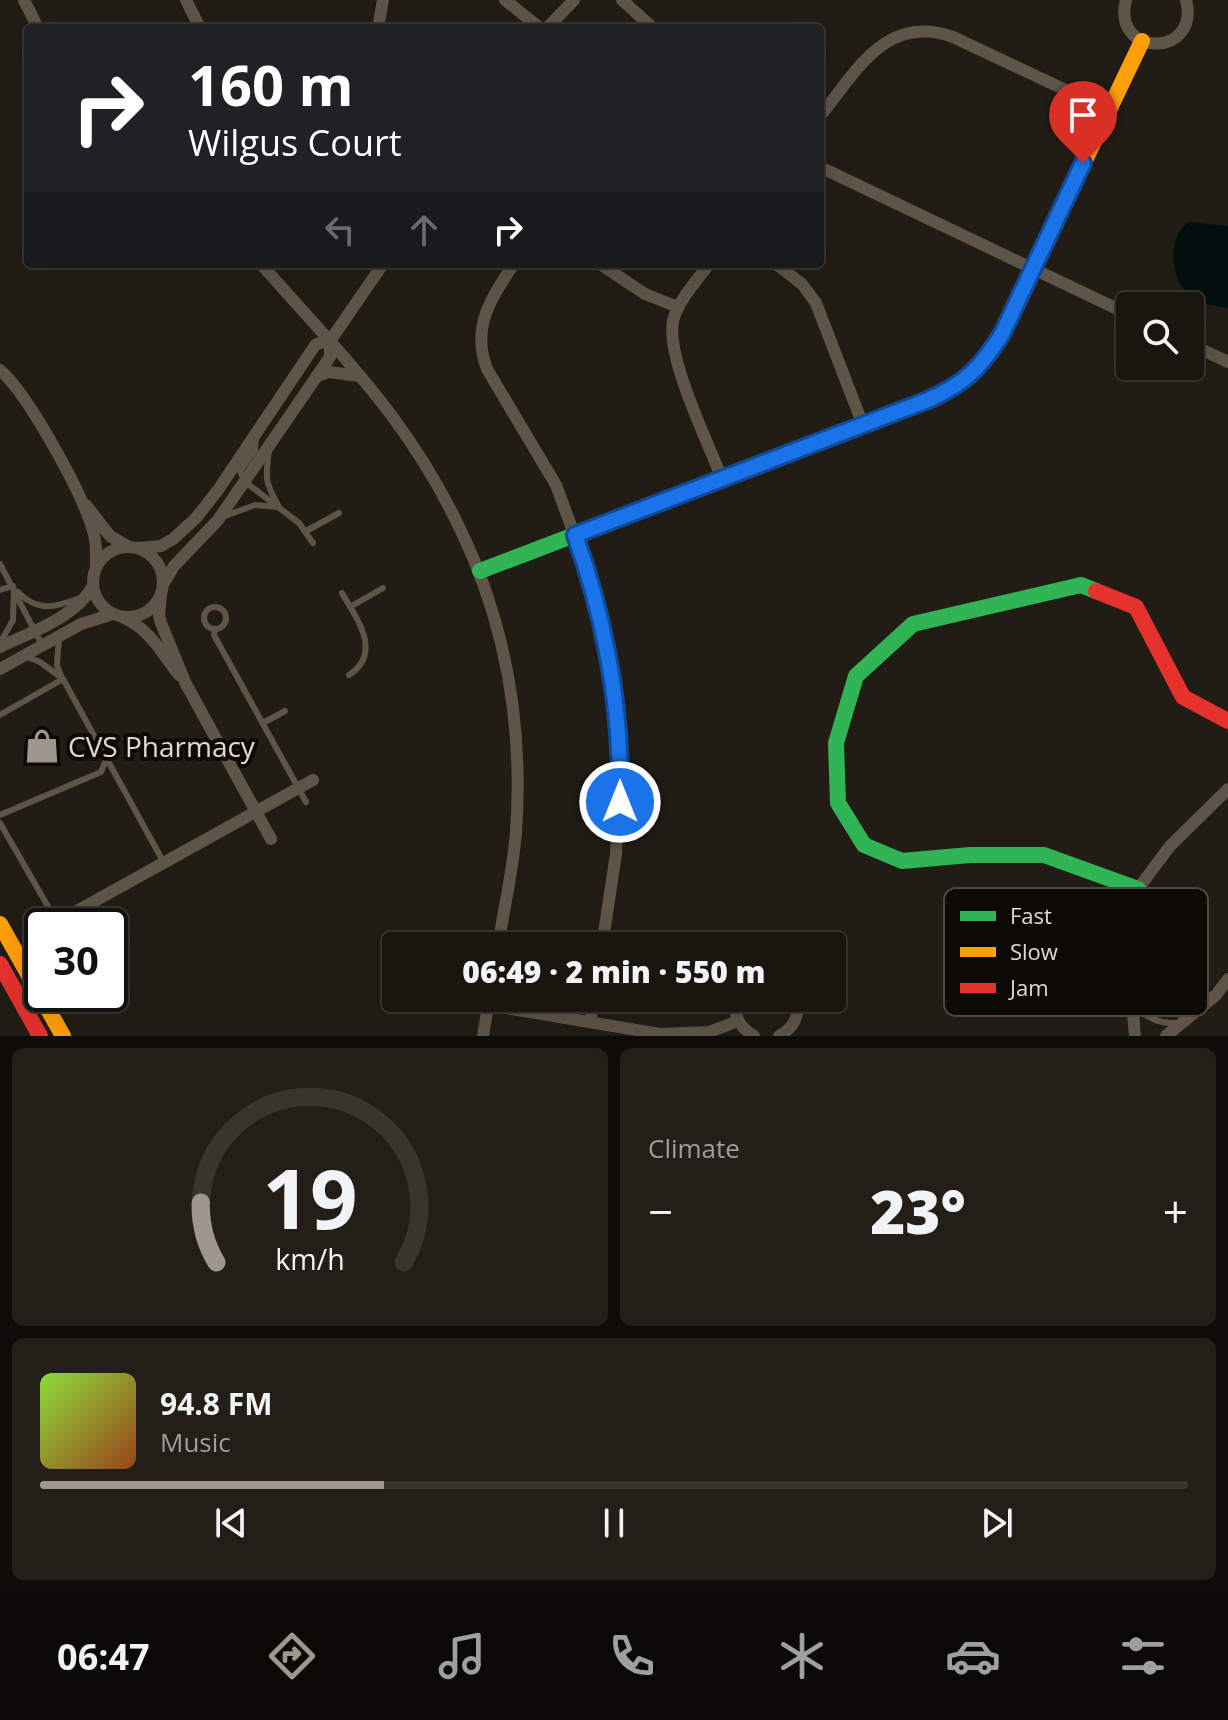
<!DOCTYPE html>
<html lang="en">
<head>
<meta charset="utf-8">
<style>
  :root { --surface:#1a160f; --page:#231f18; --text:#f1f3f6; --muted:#9f9f9e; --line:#38352f; --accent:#9e978e }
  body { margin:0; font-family:"Open Sans",sans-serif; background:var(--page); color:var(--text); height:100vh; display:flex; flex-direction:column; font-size:30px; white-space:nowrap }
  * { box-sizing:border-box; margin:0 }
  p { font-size:26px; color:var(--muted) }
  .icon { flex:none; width:44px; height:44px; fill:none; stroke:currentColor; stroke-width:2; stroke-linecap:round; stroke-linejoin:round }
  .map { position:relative; height:1036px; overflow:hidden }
  .drawer { display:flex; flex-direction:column; gap:12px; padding:12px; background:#0e0c08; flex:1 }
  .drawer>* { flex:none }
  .hud { position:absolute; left:24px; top:24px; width:800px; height:244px; border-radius:8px; box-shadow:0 8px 32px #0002,0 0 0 2px var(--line); background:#202124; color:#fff; overflow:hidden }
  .buttons { position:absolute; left:1116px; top:292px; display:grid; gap:16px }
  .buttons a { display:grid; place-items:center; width:88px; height:88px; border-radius:8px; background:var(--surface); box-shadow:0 8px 32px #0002,0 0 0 2px var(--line); font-size:40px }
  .speed { position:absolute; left:24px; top:908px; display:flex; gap:16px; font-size:40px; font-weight:700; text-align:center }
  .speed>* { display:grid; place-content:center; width:104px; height:104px; border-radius:50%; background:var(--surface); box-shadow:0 8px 32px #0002,0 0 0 2px var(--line); line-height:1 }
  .speed .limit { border:4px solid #111; border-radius:12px; background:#fff; color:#111 }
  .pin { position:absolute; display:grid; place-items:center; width:68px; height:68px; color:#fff; margin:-82px -34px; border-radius:50% 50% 50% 0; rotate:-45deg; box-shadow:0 0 8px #0007 }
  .pin .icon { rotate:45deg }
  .me { position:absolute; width:88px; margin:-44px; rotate:0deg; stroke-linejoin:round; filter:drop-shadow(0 0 6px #0008) }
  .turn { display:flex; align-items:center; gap:28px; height:168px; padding:0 32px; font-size:36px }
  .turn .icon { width:104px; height:104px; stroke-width:2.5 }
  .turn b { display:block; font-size:56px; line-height:68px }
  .lanes { display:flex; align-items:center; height:76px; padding:0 32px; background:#0003; justify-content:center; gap:40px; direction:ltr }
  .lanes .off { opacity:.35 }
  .big { font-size:60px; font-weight:800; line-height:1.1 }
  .drawer .card { flex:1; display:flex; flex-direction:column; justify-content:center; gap:12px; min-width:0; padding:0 28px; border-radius:12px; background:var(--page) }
  .drawer .dial { align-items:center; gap:0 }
  .dial svg { height:208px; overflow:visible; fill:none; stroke:var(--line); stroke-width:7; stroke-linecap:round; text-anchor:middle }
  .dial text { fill:var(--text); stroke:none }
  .song { display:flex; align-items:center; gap:24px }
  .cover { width:96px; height:96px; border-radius:12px; background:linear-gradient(135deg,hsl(90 70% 55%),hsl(20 70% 35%)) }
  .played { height:8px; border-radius:4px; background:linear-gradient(90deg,var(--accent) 30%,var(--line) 30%) }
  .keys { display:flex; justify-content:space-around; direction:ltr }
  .heat { display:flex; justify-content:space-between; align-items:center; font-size:44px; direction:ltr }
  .drawer .tiles { flex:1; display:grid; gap:12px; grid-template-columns:1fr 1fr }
  .card:last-child { grid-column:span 2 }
  .trip { position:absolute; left:382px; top:932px; width:464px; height:80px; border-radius:8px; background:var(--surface); box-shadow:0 8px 32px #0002,0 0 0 2px var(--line); font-weight:800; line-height:80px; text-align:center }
  .dock { display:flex; height:128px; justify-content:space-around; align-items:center; background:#0a0906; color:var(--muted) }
  .dock .icon { width:56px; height:56px }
  .dock .selected { color:var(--accent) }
  .dock b { font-size:36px; color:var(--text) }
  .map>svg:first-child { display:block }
</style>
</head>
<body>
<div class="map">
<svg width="1228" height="1036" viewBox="0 0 1228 1036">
  <rect width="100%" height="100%" fill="#221d14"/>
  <path fill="#030e0f" d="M1189,222L1228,226V308C1213,306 1197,303 1186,292C1170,275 1168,235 1189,222Z"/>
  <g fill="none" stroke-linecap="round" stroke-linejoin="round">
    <g stroke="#5e5548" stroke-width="6">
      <path d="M256,437L255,450L240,471L244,481L299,523L313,543"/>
      <path d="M225,516L255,505L279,507C265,482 265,479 269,450"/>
      <path d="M306,531L339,513"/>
      <path d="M0,564L42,645"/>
      <path d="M0,590L13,586"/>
      <path d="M18,592C38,613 56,607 80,598"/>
      <path d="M342,593C357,619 383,653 349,675"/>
      <circle cx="215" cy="618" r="11"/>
      <path d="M350,607L383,588"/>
      <path d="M215,629L214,635L306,802"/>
      <path d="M59,636L57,665L61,676"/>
      <path d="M0,643L13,620L14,590"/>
      <path d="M25,656L40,662L63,679"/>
      <path d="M0,715L63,679L164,863"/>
      <path d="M263,723L285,711"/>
      <path d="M0,815L101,772L106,760"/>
      <path d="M0,823L57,922"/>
      <path d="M1134,1003C1146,1019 1160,1024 1179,1023"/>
    </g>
    <g stroke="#5e5548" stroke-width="12">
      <path d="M24,0L38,28"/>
      <path d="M186,0L200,28"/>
      <path d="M505,0L540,28"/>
      <path d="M622,0L653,28"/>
      <path d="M1126,0C1111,58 1201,58 1186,0"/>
      <path d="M378,28L383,0"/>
      <path d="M547,28L574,0"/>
      <path d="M820,116C857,71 886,13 953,37L1108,110"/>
      <path d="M820,167L1130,315"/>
      <path d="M261,264C305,314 352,363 392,416C484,541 527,676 516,832C513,870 504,908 498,946"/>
      <path d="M514,264C491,297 471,328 487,369L556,485L587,569L607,648L617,712L620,774L616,854L602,946"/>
      <path d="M600,264L645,294L678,307"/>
      <path d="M709,264C697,281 678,300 673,321C666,358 708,442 722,479"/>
      <path d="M776,264L802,284L816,303L863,425"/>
      <path d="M1190,344L1228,362"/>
      <path d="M0,370C28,394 83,494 93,531C97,542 96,555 96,568"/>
      <path d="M317,376L329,372L359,376"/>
      <path d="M86,505L110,536L129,547"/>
      <circle cx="128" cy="582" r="35"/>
      <path d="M137,548L161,546L173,539L196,518L218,490L316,344L330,341"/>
      <path d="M163,584L174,566L218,520L330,357V341L383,264"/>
      <path d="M161,594L159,616L161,623L186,684L271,839"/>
      <path d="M124,618C150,629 162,654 179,675"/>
      <path d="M0,647C31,632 75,618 93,586"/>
      <path d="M0,669L81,624L113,614"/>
      <path d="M57,922L313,780"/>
      <path d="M736,998C733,1015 739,1027 754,1036"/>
      <path d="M488,1005L660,1034L709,1032L738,1021"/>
      <path d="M590,1022L594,998"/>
      <path d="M483,1036L489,1000"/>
      <path d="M779,1036C795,1027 800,1015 797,998"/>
      <path d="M1135,1036L1128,956L1129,928L1138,889L1170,846L1228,789"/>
      <path d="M1166,1036L1216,995L1228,979"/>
    </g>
    <g stroke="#30b455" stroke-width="16">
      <path d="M480,571L928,400L963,381L979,366"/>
      <path d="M1096,591L1081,585L913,624L856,676L836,743L838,803L864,845L902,861L970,855H1044L1138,889"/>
      <path d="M29,976L30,954L42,932"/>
    </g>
    <g stroke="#ff9f0a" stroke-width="16">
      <path d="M979,366L1002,334L1142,41"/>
      <path d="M0,924L63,1036"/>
    </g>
    <g stroke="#e5322d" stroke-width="16">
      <path d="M1096,591L1136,607L1183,697L1228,721"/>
      <path d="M0,964L40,1036"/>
    </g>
  </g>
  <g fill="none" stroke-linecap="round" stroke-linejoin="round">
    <g stroke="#114b97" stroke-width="20">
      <path id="route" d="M620,802C622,710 606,622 575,535L928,400C966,383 980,368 1002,334L1083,163"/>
    </g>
    <use href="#route" stroke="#1a73e8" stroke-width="14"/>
  </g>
  <defs>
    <g id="shop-bare" transform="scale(2.76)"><path d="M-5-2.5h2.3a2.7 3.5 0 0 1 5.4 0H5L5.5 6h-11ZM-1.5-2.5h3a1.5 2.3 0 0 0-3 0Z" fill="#9e978e" stroke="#0d0904" stroke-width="2.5" paint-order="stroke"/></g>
  </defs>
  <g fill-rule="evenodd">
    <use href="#shop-bare" x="42" y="746"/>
  </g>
  <g text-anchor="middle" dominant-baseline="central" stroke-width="8" stroke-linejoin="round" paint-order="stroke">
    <g font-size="28" fill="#e0d9cf" stroke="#0d0904" text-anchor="start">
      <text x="68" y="746">CVS Pharmacy</text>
    </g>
  </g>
  <rect x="944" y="888" width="264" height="128" rx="12" fill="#0d0904" stroke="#4c4741" stroke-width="2"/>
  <rect x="960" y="911" width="36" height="10" fill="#30b455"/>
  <rect x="960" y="947" width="36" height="10" fill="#ff9f0a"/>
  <rect x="960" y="983" width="36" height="10" fill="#e5322d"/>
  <g font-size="22" fill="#e0d9cf">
    <text x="1010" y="924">Fast</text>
    <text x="1010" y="960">Slow</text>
    <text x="1010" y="996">Jam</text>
  </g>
</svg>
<div class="buttons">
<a><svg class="icon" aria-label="search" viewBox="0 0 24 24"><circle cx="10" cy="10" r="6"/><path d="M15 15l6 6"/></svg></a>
</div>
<div class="speed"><div class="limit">30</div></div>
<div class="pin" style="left:1083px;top:163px;background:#d93025"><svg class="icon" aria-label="arrive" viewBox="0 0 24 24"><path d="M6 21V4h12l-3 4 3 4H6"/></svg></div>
<svg class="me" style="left:620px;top:802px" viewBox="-20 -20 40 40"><circle r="17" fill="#1a73e8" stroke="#fff" stroke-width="3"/><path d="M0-11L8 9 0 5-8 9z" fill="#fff"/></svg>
<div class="trip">06:49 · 2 min · 550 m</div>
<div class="hud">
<div class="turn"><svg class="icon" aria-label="right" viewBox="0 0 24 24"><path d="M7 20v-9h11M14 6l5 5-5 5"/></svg><div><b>160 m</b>Wilgus Court</div></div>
<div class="lanes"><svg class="icon off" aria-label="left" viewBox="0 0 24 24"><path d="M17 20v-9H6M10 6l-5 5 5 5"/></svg><svg class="icon off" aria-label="ahead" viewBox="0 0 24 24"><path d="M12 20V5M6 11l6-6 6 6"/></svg><svg class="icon" aria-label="right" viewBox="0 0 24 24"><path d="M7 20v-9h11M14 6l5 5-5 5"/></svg></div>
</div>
</div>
<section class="drawer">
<div class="tiles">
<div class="card dial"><svg viewBox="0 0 100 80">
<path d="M14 69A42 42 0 1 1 86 69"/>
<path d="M14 69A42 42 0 0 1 8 46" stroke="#9e978e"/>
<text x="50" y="56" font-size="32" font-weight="700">19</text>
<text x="50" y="72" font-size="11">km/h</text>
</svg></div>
<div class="card"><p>Climate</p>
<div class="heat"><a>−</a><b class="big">23°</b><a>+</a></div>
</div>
<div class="card">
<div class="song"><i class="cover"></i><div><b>94.8 FM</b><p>Music</p></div></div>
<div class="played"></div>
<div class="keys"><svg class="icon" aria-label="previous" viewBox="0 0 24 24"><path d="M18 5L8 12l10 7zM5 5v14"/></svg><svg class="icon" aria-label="pause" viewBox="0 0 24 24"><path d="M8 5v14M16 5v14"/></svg><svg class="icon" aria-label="next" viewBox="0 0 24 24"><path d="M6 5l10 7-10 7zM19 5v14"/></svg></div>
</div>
</div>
</section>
<nav class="dock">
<b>06:47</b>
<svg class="icon selected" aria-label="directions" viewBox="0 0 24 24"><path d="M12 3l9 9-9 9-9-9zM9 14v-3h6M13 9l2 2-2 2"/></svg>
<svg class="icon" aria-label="music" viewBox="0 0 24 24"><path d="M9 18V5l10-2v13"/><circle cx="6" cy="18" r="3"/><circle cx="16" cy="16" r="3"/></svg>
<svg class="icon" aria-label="phone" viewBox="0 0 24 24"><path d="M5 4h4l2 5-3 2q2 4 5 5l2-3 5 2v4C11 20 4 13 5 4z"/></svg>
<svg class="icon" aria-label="climate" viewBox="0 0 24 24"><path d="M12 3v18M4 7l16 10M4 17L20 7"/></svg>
<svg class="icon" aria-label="car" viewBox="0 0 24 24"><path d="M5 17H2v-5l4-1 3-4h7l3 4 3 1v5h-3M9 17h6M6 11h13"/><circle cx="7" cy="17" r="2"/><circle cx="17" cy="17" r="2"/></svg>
<svg class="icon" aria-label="filters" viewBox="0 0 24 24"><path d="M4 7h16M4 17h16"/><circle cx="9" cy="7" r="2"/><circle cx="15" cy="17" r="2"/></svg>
</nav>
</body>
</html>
